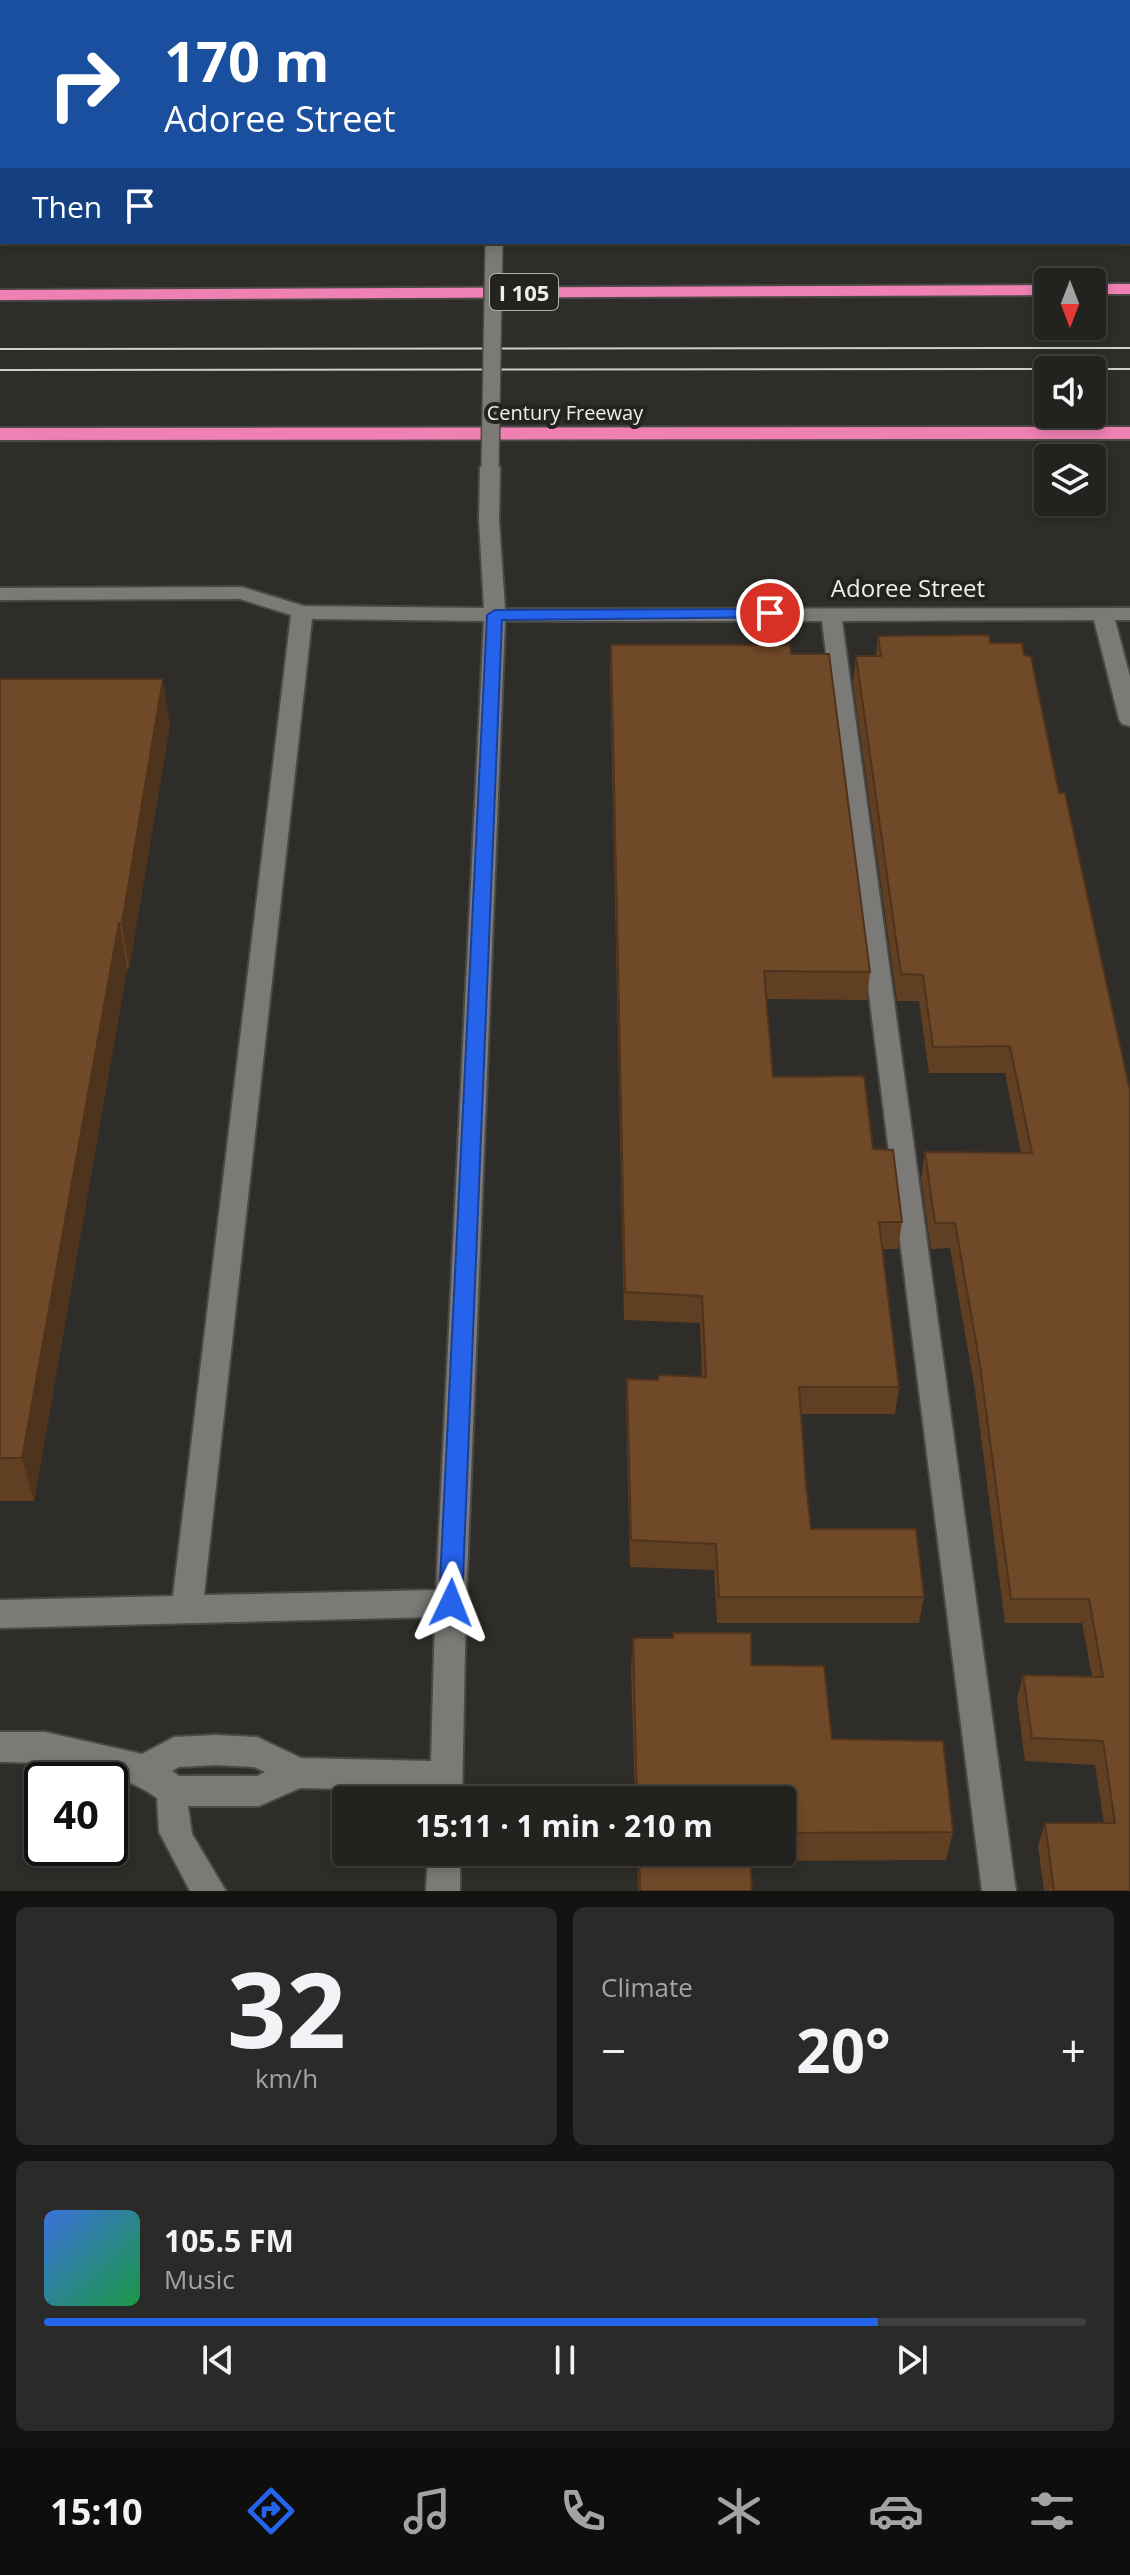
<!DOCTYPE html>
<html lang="en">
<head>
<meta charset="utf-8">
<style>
  :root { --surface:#22221f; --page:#2a2a28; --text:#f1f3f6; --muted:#a2a4a4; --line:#3f3f3d; --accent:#2563eb }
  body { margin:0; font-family:"Open Sans",sans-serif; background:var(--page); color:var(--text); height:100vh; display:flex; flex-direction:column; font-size:30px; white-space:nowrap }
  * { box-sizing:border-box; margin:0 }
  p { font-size:26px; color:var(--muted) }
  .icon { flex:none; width:44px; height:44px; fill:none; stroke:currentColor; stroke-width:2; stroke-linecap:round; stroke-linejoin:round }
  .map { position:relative; height:1891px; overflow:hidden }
  .side { display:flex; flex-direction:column; gap:16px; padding:16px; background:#131311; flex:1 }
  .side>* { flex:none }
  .top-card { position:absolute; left:0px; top:0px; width:1130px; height:244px; box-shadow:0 4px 12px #0003,0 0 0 2px var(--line); background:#1a4fa0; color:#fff; overflow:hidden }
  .needle { width:52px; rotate:180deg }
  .controls { position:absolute; left:1034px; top:268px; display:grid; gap:16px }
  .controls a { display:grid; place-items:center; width:72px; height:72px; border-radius:8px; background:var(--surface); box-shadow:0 4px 12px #0003,0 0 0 2px var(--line); font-size:40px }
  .speed { position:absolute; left:24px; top:1762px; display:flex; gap:16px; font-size:40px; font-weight:700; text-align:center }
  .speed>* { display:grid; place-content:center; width:104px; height:104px; border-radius:50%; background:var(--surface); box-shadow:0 4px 12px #0003,0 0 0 2px var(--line); line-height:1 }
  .speed .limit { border:4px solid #111; border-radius:12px; background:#fff; color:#111 }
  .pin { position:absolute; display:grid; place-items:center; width:68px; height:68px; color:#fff; margin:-34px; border:4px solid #fff; border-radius:50%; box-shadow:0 2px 8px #0007 }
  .me { position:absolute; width:88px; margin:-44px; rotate:2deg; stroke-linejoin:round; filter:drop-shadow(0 0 6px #0008) }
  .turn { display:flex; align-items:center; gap:28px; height:168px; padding:0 32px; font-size:36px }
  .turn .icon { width:104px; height:104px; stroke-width:2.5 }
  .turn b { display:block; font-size:56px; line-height:68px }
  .then { display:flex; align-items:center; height:76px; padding:0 32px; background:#0003; gap:16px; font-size:30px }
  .big { font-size:60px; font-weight:700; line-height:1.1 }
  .side .widget { flex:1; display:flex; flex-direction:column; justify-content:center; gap:12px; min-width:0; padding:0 28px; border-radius:12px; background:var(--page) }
  .side .dial { align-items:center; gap:0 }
  .dial b { font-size:104px; line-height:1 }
  .song { display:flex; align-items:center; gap:24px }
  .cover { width:96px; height:96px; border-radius:12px; background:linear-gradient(135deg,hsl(220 70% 55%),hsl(140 70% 35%)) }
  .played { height:8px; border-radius:4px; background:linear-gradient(90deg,var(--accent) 80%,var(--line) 80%) }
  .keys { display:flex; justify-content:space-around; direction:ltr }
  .heat { display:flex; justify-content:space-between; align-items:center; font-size:44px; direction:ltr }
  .side .tiles { flex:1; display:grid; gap:16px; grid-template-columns:1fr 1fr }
  .widget:last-child { grid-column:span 2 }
  .trip { position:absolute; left:332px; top:1786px; width:464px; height:80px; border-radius:8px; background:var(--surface); box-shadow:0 4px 12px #0003,0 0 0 2px var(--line); font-weight:700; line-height:80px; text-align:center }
  .dock { display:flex; height:128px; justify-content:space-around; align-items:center; background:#0e0e0c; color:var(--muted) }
  .dock .icon { width:56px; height:56px }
  .dock .current { color:var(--accent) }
  .dock b { font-size:36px; color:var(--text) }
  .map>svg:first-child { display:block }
</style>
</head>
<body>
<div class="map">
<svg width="1130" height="1891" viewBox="0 0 1130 1891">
  <rect width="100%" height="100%" fill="#2e2d29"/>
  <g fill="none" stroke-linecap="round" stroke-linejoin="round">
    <g stroke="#4a4946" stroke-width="4">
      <g id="minor">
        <rect x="501" y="0" width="14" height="2"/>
        <rect x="0" y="33" width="2" height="10"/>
        <rect x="1128" y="103" width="2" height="10"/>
        <path d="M490,461L500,467L499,520L505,609L1130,608V620H1115L1130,677V726L1122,724L1119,719L1094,620L842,621L1016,1891H982L822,621H505L466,1603L462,1800H430V1791L300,1788L259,1806H188L192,1834L226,1891H190L159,1832L157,1798C116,1768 49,1762 0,1762V1732H45L142,1754L174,1737L216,1735L257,1737L301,1758L431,1761L435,1617L0,1628V1600L173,1596L291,615L240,599L0,600V588L242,587L304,606L484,608L479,520L480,467ZM312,619L484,621L436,1590L204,1595ZM216,1765L254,1767L265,1772L257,1776H179L172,1771L179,1767Z"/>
        <path d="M428,1852H460V1891H426Z"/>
      </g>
    </g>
    <g stroke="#4a4946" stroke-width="4">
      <g id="highway">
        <rect x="1092" y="284" width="38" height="10"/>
        <path d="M1048,285V295L0,300V290Z"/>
        <path d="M1130,427V439L0,440V428Z"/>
      </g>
    </g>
    <use href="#minor" fill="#7c7a76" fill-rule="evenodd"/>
    <use href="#highway" fill="#ee80b4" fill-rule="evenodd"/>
    <g stroke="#d0cfcb" stroke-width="2">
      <path d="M0,349L1130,348"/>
      <path d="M0,370L1130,369"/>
    </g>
    <g stroke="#4a4946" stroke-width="20" stroke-linecap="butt">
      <path id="minor-bridge" d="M490,467L494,242"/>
    </g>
    <use href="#minor-bridge" stroke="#7c7a76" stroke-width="17"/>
  </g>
  <g fill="#603f23">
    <path d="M0,0H147V2H2V32H0Z"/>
    <rect x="214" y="0" width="218" height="2"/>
    <path d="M1130,0V72H1128V2Z"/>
    <rect x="0" y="66" width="2" height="105"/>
    <path d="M989,635L1130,1891H1044L1038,1846L1045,1823H1104L1095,1765L1025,1761L1017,1699L1023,1675L1092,1676L1082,1623H1005L975,1390L950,1248L931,1249L921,1178L925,1152L1021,1153L1005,1073H929L919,1001H897L853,682L856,656H876L878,636Z"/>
    <path d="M611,645L791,654L870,972L867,1000L766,999L773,1077L873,1149L902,1222L898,1249H883L899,1387L895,1414H801L806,1484L811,1529L924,1597L919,1623H717L714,1570L630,1567L626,1406L627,1379L658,1380L702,1377L700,1323L624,1320L610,672Z"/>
    <path d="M0,679L170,724L129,969H127L34,1501H0Z"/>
    <path d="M633,1638L751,1665L832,1739L953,1832L946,1860L750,1861L752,1891H638L637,1852H782V1800H635L631,1668Z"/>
  </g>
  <g fill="#4e331d">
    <path d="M70,0H81L82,2H69Z"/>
    <path d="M163,679L170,724L129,969L122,923Z"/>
    <path d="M119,923L127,969L34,1501L22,1458Z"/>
  </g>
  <g fill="#704929" stroke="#4e331d" stroke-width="2">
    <path d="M0,0H70L69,2H2V6H0Z"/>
    <rect x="337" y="0" width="89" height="2"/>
    <path d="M595,0H1130V50H1128V2H595Z"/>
    <rect x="0" y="66" width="2" height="62"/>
    <path d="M989,635L990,643H1022L1024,655L1031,657L1059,793H1065L1130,1091V1891H1054L1045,1823H1115L1103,1741L1032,1738L1023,1675L1103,1677L1089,1599H1011L980,1365L955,1223H935L925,1152L1032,1153L1010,1046L933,1047L923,975L901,974L856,656H881L878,636Z"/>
    <path d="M611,645H790L791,654H829L870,972L764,971L773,1077L864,1076L873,1149L893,1150L902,1222H879L899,1387H799L806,1484L811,1529H916L924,1597H719L716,1544L631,1540L627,1379L658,1380L659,1375L706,1377L702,1296L625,1292Z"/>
    <path d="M0,679H163L122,923H119L22,1458H0Z"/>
    <path d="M673,1633H751V1665L824,1666L832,1739L943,1741L953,1832L782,1833V1800H637L633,1638H673Z"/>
    <path d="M639,1852H750L752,1891H640Z"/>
  </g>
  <path fill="#2563eb" stroke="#184099" stroke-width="2" d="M770,609L778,613L776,617L502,620L462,1603L459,1610L451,1613L443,1610L439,1603L487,615L495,610Z"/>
  <g text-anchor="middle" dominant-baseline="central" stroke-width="8" stroke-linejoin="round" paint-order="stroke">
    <g font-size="20" fill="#efeeeb" stroke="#24231f">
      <text x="565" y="412">Century Freeway</text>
    </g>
    <rect fill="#24231f" stroke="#b2b1ae" stroke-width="2" x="490" y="274" width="68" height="36" rx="6"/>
    <g font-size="22" font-weight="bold" fill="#efeeeb">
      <text x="524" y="292">I 105</text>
    </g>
    <g font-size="24" fill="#efeeeb" stroke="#24231f">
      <text x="908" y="587">Adoree Street</text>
    </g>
  </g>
</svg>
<div class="controls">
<a><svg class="needle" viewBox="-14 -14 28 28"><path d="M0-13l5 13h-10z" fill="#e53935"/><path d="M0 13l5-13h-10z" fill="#a2a4a4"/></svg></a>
<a><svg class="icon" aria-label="sound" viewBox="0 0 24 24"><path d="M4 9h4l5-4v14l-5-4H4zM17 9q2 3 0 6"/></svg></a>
<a><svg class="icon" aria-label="layers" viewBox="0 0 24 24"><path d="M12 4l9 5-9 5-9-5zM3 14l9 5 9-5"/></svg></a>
</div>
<div class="speed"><div class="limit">40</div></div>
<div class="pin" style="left:770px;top:613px;background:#d93025"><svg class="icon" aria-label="arrive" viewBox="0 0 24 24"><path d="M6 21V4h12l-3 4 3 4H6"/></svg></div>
<svg class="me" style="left:451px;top:1603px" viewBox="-20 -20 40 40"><path d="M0-17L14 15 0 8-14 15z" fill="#2563eb" stroke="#fff" stroke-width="4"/></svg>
<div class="trip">15:11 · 1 min · 210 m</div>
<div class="top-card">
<div class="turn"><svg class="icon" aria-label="right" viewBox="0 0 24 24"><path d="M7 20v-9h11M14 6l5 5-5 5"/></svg><div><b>170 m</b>Adoree Street</div></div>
<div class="then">Then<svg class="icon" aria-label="arrive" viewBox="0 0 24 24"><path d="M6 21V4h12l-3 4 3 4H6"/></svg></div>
</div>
</div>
<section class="side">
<div class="tiles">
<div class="widget dial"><b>32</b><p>km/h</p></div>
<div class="widget"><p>Climate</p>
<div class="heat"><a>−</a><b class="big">20°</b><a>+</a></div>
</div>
<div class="widget">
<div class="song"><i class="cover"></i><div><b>105.5 FM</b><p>Music</p></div></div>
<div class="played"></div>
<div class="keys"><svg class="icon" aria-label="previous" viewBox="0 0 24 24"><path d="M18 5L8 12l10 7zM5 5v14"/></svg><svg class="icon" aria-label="pause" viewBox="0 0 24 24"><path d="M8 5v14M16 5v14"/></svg><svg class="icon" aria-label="next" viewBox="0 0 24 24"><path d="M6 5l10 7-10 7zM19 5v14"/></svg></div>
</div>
</div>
</section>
<nav class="dock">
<b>15:10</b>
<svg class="icon current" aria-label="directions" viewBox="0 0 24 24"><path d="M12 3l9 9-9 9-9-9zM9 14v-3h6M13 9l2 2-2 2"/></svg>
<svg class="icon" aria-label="music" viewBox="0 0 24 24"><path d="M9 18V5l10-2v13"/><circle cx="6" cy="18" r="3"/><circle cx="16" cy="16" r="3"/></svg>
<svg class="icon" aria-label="phone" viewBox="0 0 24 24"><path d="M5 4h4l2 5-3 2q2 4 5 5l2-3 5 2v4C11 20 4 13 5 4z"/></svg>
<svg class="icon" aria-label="climate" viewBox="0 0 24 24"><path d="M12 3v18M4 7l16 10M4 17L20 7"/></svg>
<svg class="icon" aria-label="car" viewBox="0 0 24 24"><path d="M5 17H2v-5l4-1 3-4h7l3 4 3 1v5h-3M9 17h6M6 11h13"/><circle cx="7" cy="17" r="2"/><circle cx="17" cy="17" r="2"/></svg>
<svg class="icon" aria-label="filters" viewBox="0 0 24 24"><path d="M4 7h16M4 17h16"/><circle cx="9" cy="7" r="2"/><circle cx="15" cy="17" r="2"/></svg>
</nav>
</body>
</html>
